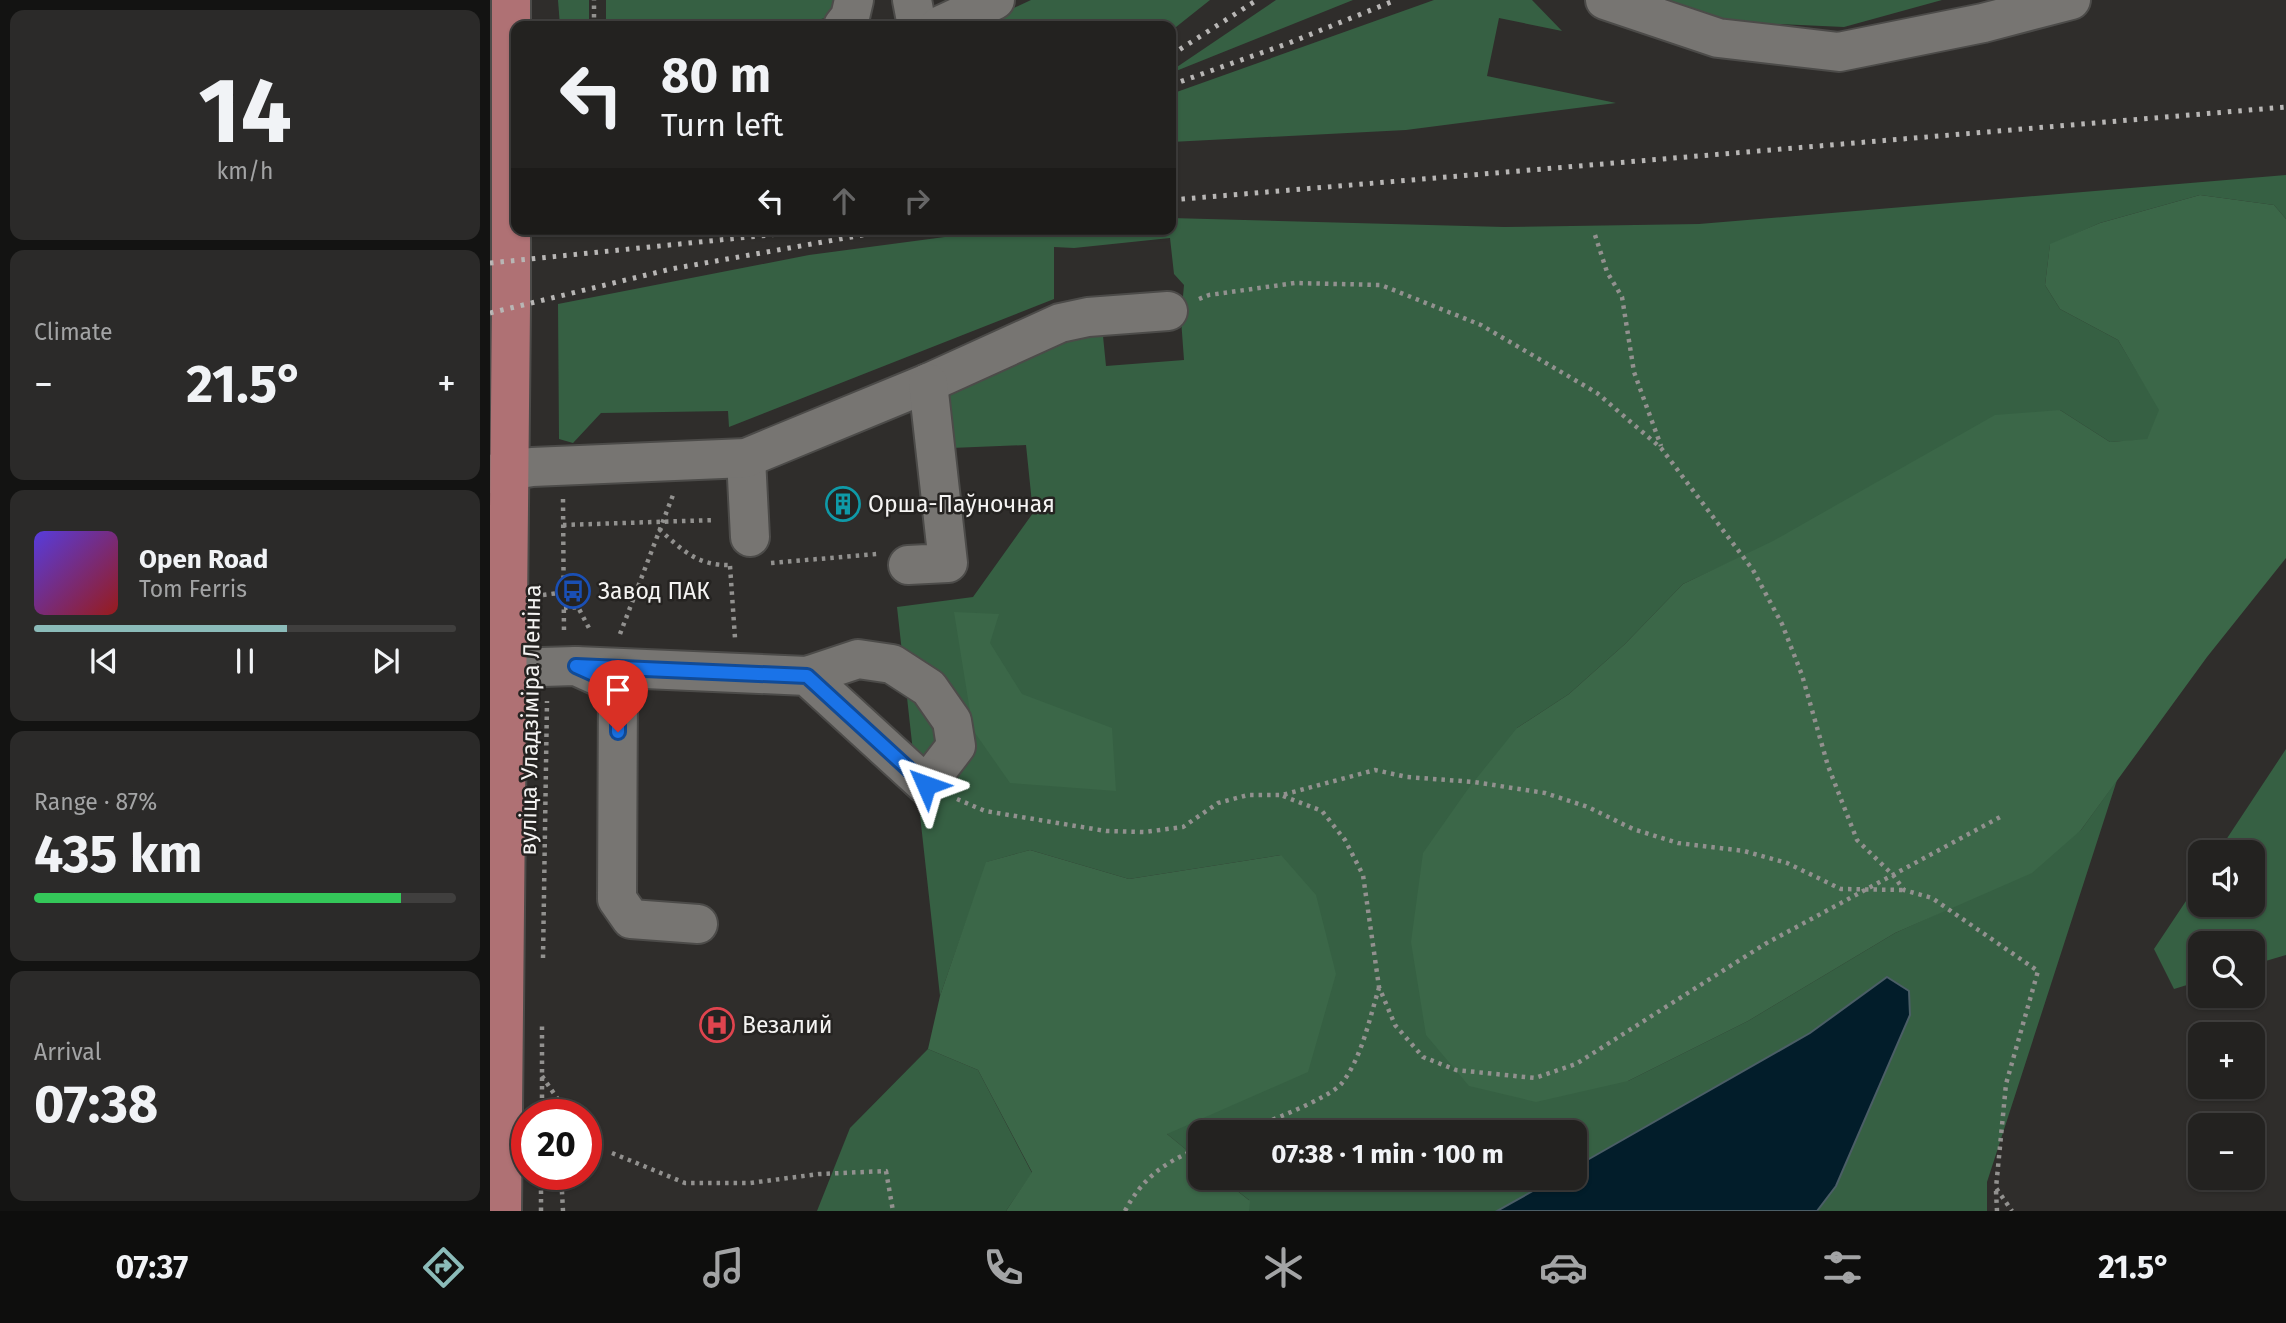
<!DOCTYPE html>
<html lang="en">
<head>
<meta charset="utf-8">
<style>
  :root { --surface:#232220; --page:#2b2a29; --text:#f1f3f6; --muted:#a3a4a5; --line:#403f3e; --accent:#8bbbb9 }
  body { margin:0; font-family:"Fira Sans",sans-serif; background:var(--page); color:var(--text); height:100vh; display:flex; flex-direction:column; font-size:26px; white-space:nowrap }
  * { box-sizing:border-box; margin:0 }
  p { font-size:23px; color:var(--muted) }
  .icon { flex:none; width:38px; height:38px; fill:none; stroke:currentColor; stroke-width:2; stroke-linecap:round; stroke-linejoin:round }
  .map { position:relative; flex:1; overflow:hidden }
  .panel { display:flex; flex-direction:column; gap:10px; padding:10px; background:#131312; width:490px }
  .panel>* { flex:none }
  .top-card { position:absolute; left:21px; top:21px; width:665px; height:214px; border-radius:14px; box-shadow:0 2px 5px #0004,0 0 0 2px var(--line); background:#232220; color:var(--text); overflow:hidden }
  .tools { position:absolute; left:1698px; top:840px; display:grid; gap:14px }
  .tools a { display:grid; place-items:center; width:77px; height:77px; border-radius:14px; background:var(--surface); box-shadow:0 2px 5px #0004,0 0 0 2px var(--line); font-size:35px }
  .speed { position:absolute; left:21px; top:1099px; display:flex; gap:14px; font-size:35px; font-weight:700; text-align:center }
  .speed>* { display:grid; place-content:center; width:91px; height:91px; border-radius:50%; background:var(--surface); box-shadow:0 2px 5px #0004,0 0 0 2px var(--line); line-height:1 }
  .speed .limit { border:10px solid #d22; background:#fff; color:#111 }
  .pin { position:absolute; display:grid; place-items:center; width:60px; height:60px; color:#fff; margin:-72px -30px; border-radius:50% 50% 50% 0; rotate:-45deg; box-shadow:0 0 7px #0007 }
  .pin .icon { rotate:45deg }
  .me { position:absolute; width:77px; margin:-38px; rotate:313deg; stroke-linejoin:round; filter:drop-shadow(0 0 5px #0008) }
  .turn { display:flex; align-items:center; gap:24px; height:147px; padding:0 35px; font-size:32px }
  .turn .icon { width:91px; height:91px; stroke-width:2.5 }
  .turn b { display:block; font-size:49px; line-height:60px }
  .lanes { display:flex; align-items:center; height:66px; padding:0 35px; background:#0003; justify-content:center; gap:35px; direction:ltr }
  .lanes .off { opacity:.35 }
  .big { font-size:52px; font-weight:700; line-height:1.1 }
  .panel .card { flex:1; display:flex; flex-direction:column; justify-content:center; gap:10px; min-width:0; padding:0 24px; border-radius:14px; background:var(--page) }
  .panel .dial { align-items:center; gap:0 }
  .dial b { font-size:91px; line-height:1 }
  .song { display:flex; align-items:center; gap:21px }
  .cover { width:84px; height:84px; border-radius:10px; background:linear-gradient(135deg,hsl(250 70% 55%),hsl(0 70% 35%)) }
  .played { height:7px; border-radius:4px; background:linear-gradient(90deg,var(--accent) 60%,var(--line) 60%) }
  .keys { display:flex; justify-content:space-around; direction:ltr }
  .heat { display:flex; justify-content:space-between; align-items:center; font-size:38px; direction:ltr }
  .charge { height:10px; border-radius:5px; background:linear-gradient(90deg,#34c759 87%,var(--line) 0) }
  .trip { position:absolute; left:698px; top:1120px; width:399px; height:70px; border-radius:14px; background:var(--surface); box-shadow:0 2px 5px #0004,0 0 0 2px var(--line); font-weight:700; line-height:70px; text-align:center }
  .tab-bar { display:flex; height:112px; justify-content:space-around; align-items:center; background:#0e0e0d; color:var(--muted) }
  .tab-bar .icon { width:49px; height:49px }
  .tab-bar .current { color:var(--accent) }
  .tab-bar b { font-size:32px; color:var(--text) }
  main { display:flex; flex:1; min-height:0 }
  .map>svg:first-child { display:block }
</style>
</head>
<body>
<main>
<section class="panel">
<div class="card dial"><b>14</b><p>km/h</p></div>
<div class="card"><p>Climate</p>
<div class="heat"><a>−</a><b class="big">21.5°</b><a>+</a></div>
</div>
<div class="card">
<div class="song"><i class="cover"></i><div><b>Open Road</b><p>Tom Ferris</p></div></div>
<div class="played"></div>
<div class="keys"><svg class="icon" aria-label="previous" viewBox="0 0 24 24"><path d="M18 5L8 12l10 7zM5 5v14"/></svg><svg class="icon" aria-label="pause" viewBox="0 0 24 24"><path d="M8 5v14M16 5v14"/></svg><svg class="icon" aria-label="next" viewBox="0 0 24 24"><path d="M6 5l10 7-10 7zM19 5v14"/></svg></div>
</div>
<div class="card"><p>Range · 87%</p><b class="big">435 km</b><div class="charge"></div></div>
<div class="card"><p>Arrival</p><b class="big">07:38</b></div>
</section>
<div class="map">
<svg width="1796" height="1211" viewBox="0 0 1796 1211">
  <rect width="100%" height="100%" fill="#2f2d2b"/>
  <g fill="#366043">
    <path d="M68,0H99V26H70Z"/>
    <path d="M116,0H345L343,16L304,26H116Z"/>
    <path d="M541,0H720L681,31V26H485Z"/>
    <path d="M786,0H863L681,73V71Z"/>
    <path d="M944,0H1042L1072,31L1009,18L997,76L1126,103L916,130L681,142V94Z"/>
    <path d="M1155,0H1452L1354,27L1197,20Z"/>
    <path d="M1796,175V219L1784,205L1710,195L1610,223L1560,245L1555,285L1570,309L1628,340L1670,410L1657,440L1620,442L1570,410L1193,584L1135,644L1079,694L1027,728L1138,1081L1258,1021L1405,933L1469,904L1591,830L1627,780L1497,1182V1211H759V1200L731,1178H1085V1132H710V1161L677,1134L791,855L639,879L540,850L497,862L450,996L407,607L483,597L543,513L536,445L461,448L455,389L612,326L616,366L694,360L691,319L694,285L684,274L680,238L584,248L564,247V299L239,427L238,411L111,413L83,443L69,439L68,304L319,255L515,229H681V218L1014,227L1209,224Z"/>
    <path d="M1796,749V955L1762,965V943H1710V981L1684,989L1664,949L1710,880V905H1762V852H1728Z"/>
    <path d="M438,1049L488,1070L542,1173L516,1211H327L360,1128Z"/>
  </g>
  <g fill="#3b6748">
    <path d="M1710,195L1784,205L1796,219V558L1717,657L1591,830L1542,873L1405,933L1258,1021L1138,1081L1046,1102L979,1086L936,1035L921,942L933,853L978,789L1027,728L1079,694L1135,644L1193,584L1283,541L1505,415L1570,410L1620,442L1657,439L1669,410L1628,340L1570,309L1555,285L1560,244L1610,223Z"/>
    <path d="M464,612L509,614L500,643L532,694L622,728L626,791L520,783L483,730Z"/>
    <path d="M540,850L639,879L791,855L826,895L846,974L818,1072L677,1134L710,1161V1178H731L760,1201L759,1211H516L542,1172L488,1070L438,1049L450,996L496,862Z"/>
  </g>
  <path fill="#021d2a" stroke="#4b5e66" stroke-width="2" d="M1397,977L1419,991L1420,1015L1346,1186L1327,1211H1007L1066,1178H1085V1167L1320,1033Z"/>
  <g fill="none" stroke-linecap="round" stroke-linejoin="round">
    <g stroke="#4c4b49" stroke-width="42">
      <g id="minor">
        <path d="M422,0L427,26"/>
        <path d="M1115,0L1228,38L1349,52L1493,23L1581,0"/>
        <path d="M353,26L360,17L364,0"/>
        <path d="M449,26L505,0"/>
        <path d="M256,458L260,537"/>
        <path d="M0,474L42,467L256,458L438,383L570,323L598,317L678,311"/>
        <path d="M418,565L458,563L438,383"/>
        <path d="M86,666L317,676L436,785L466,746L462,721L439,688L402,664L368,659L317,676"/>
        <path d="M18,668L86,666L128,685L127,899L141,919L208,924"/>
      </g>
    </g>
    <g stroke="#4c4b49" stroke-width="42">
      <path id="major" d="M12,1211L21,307V0"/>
    </g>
    <g stroke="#92918f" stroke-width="4.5" stroke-dasharray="3.5 5" stroke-linecap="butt">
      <path d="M104,26V0"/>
      <path d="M1105,235L1117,272L1132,297L1144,372L1171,446"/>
      <path d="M709,299L719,295L805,283L891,285L991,325L1107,393L1171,448L1263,570L1292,624L1312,675L1338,766L1367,840L1403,875L1414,890L1442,898L1548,971L1516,1084L1506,1188L1522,1211"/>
      <path d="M73,499L74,634"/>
      <path d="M73,525L225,520"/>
      <path d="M169,529C193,551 208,566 241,565"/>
      <path d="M281,563L387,554"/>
      <path d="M240,566L245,638"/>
      <path d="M53,595L83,591"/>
      <path d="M74,608L88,607L101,632"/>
      <path d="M130,634L183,495"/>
      <path d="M793,796L832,811L855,840L873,875L889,987L905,1025L933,1057L966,1070L1045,1078L1086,1064L1275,944L1512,816"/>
      <path d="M467,799L495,811L616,831L654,832L693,827L728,803L758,795H792L885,770L917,777L984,782L1055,793L1098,807L1143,829L1188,843L1254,851L1297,863L1351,889L1413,890"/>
      <path d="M53,958L57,701"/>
      <path d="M52,1076L67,1098L68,1115"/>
      <path d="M52,1115V1023"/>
      <path d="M751,1132C772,1124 839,1099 852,1083C872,1057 879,1020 889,988"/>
      <path d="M122,1153L195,1183H260L329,1174L396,1171L403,1211"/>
      <path d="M71,1174L73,1211"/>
      <path d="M1506,1191L1507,1211"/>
      <path d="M51,1211V1174"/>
      <path d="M635,1211C652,1178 676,1161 710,1148"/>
    </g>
    <use href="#minor" stroke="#777572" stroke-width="38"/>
    <use href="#major" stroke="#af7174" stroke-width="38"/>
    <g stroke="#b8b6b5" stroke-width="5" stroke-dasharray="3.5 7" stroke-linecap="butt">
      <path d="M681,55L767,0"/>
      <path d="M681,85L799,43L906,0"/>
      <path d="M681,200L1796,107"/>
      <path d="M0,263L339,229"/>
      <path d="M0,313L181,269L406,229"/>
    </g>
  </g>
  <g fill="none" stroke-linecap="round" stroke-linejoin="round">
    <g stroke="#114b97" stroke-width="18">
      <path id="route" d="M128,732V685L86,666L317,676L436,785"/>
    </g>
    <use href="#route" stroke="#1a73e8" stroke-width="12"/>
  </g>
  <defs>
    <g id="building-ring" transform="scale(1.75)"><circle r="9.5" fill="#252321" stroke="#0f9aa8" stroke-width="1.5"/><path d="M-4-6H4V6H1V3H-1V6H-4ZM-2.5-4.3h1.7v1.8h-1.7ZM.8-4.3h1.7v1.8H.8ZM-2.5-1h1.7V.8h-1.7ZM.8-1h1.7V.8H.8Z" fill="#0f9aa8"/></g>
    <g id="bus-ring" transform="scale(1.75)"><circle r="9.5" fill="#252321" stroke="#1a4fb4" stroke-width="1.5"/><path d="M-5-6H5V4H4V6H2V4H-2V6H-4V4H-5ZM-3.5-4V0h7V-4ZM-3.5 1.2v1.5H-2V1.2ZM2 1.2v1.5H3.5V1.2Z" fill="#1a4fb4"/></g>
    <g id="hospital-ring" transform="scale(1.75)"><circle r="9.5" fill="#252321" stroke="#e0444e" stroke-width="1.5"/><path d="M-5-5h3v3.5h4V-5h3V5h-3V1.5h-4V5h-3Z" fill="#e0444e"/></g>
  </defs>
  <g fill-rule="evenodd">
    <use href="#building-ring" x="353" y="504"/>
    <use href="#bus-ring" x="83" y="591"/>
    <use href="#hospital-ring" x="227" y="1025"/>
  </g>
  <g text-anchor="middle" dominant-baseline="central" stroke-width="5" stroke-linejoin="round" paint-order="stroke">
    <g font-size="23" fill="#f5f4f3" stroke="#252321" text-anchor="start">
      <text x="378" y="504">Орша-Паўночная</text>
      <text x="108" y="591">Завод ПАК</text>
      <text x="252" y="1025">Везалий</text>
    </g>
    <g font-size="23" fill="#f5f4f3" stroke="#252321">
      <text transform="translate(40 720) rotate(-89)">вуліца Уладзіміра Леніна</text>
    </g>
  </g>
</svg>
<div class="tools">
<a><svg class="icon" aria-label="sound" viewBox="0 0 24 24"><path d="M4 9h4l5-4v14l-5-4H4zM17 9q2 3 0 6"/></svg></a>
<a><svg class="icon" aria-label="search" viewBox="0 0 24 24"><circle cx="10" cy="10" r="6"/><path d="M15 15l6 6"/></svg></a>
<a>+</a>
<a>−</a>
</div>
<div class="speed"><div class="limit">20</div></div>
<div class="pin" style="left:128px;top:732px;background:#d93025"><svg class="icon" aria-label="arrive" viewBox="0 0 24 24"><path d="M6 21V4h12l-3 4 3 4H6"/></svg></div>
<svg class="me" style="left:436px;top:785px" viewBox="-20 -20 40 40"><path d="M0-17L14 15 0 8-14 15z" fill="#1a73e8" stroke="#fff" stroke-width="4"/></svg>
<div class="trip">07:38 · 1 min · 100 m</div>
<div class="top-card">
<div class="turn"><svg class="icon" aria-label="left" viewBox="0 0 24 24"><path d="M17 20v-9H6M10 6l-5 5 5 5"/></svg><div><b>80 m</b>Turn left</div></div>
<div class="lanes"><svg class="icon" aria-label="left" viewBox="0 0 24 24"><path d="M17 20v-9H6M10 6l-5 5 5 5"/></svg><svg class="icon off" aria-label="ahead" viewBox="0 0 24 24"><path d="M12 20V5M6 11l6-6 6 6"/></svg><svg class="icon off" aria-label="right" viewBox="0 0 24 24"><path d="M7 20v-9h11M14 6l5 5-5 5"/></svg></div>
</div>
</div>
</main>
<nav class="tab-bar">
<b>07:37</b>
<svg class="icon current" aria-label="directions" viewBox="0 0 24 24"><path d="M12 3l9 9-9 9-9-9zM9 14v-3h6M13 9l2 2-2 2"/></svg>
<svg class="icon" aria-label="music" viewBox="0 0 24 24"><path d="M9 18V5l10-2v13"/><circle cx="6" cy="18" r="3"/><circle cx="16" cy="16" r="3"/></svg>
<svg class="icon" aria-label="phone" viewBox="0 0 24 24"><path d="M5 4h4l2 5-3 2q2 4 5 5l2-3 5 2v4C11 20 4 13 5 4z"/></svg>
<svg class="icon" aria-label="climate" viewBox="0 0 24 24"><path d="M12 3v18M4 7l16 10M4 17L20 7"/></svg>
<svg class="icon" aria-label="car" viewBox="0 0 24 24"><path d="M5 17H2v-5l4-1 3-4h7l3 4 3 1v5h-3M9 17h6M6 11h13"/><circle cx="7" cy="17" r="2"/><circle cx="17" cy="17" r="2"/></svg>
<svg class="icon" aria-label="filters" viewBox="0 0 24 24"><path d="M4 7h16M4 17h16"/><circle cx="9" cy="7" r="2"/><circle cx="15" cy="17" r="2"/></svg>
<b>21.5°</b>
</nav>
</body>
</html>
